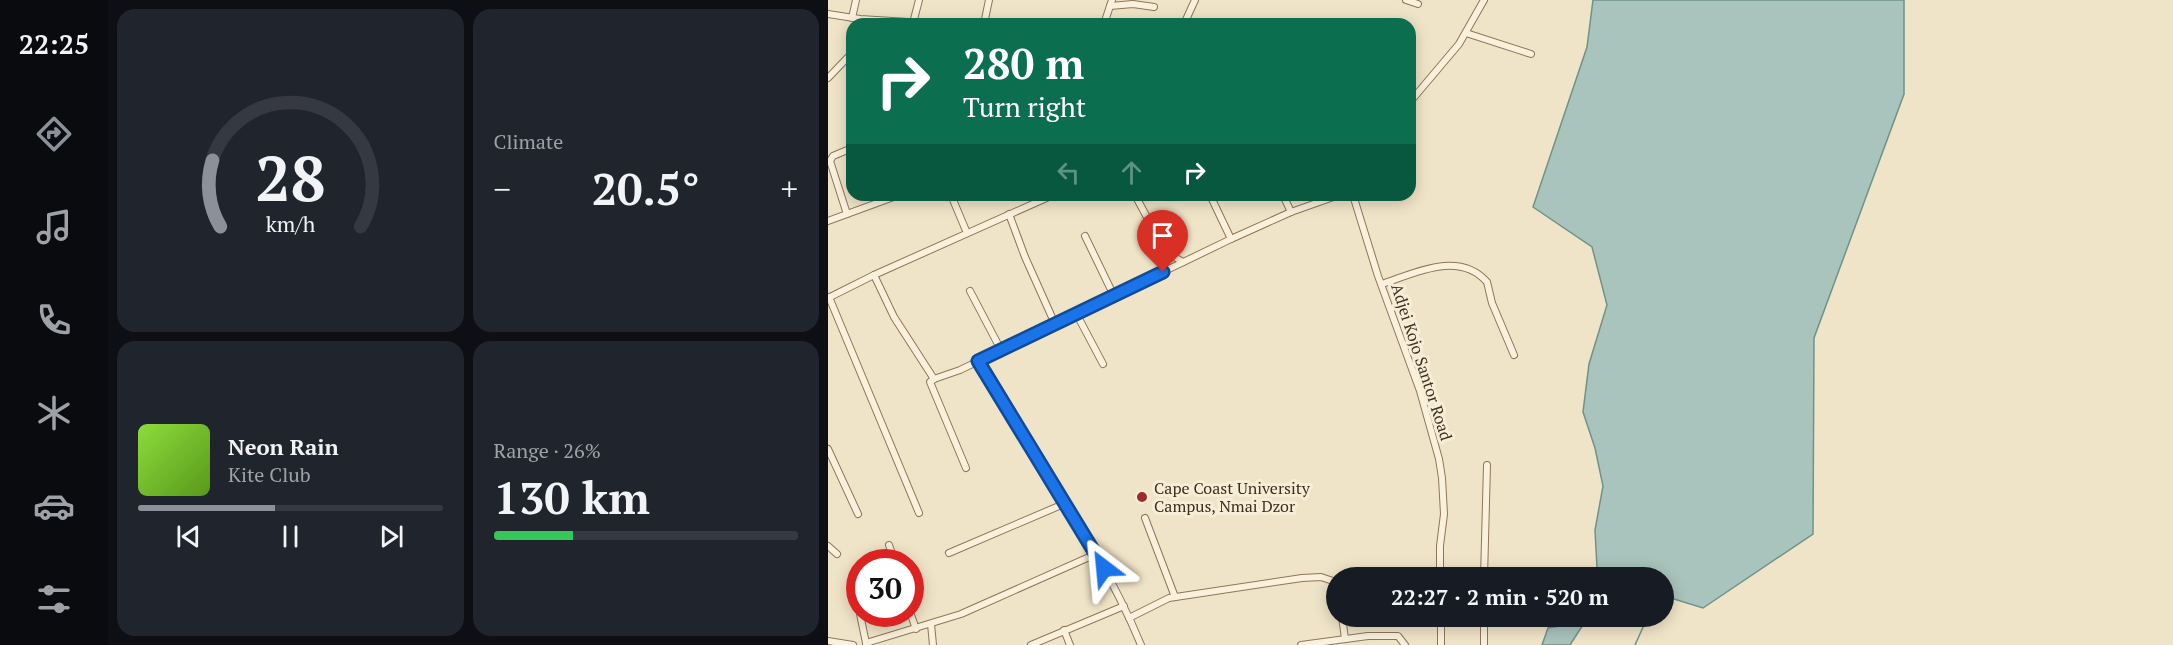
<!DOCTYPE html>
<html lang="en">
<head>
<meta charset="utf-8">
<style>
  :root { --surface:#171b24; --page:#20242c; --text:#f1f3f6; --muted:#9ea1a6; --line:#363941; --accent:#8c9099 }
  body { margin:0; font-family:"PT Serif",serif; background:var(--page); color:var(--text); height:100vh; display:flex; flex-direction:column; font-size:22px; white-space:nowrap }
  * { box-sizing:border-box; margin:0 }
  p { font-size:20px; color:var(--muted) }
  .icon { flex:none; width:33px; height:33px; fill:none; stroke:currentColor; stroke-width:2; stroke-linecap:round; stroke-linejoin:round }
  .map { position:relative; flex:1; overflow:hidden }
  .side { display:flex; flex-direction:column; gap:9px; padding:9px; background:#0d0f14; width:720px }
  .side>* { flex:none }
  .top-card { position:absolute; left:18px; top:18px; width:570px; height:183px; border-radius:18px; box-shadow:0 3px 15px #0003; background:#0b6e4f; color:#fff; overflow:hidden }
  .speed { position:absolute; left:18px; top:549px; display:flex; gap:12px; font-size:30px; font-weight:700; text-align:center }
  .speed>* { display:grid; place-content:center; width:78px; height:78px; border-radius:50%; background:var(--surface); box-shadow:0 3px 15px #0003; line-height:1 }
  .speed .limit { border:9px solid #d22; background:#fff; color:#111 }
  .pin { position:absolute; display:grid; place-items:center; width:51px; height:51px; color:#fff; margin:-62px -26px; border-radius:50% 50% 50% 0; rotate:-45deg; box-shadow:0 0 6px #0007 }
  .pin .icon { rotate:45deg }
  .me { position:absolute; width:66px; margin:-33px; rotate:331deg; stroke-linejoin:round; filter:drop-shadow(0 0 4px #0008) }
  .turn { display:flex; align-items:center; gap:21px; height:126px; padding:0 18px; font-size:27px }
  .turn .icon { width:78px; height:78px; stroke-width:2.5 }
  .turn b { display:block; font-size:42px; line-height:51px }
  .lanes { display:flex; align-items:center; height:57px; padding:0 18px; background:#0003; justify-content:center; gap:30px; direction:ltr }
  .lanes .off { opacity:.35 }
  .big { font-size:45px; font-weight:700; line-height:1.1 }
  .side .tile { flex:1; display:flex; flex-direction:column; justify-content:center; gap:9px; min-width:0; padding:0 21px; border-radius:18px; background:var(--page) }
  .side .dial { align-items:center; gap:0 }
  .dial svg { height:156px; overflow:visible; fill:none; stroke:var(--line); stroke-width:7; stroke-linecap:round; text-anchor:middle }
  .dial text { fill:var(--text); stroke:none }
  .song { display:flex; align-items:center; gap:18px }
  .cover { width:72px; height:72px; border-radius:9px; background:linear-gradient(135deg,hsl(90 70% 55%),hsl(90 70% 35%)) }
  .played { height:6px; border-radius:3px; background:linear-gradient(90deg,var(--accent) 45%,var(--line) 45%) }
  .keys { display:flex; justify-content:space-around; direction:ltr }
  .heat { display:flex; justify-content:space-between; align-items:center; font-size:33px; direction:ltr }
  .charge { height:9px; border-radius:4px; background:linear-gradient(90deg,#34c759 26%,var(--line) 0) }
  .side .tiles { flex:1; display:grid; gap:9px; grid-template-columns:repeat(2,1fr) }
  .trip { position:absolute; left:498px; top:567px; width:348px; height:60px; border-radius:30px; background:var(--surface); box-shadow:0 3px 15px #0003; font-weight:700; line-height:60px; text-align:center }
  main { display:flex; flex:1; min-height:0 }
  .tab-bar { display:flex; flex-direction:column; width:108px; justify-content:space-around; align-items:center; background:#090b0e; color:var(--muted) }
  .tab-bar .icon { width:42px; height:42px }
  .tab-bar .selected { color:var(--accent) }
  .tab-bar b { font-size:27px; color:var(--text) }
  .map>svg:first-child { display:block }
</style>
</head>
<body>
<main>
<nav class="tab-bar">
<b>22:25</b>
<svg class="icon selected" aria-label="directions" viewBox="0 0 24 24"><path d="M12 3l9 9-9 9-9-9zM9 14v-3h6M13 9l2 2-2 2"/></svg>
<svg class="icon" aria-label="music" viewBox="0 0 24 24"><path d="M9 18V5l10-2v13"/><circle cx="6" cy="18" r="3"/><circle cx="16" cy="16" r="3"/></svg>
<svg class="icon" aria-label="phone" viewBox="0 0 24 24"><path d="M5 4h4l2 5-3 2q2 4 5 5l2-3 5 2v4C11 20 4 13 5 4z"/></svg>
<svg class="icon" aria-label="climate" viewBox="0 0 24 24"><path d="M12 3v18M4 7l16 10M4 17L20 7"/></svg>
<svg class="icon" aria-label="car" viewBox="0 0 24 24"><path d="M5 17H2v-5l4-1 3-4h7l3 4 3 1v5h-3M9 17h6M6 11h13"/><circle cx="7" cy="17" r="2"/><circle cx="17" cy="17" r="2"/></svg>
<svg class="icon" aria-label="filters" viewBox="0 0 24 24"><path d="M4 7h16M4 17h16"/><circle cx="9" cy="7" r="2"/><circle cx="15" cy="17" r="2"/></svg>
</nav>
<section class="side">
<div class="tiles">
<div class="tile dial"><svg viewBox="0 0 100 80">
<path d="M14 69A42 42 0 1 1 86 69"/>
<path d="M14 69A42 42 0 0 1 10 35" stroke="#8c9099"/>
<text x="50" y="56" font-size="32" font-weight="700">28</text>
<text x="50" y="72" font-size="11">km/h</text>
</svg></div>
<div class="tile"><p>Climate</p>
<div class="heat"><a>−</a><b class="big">20.5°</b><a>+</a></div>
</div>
<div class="tile">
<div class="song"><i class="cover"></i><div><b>Neon Rain</b><p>Kite Club</p></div></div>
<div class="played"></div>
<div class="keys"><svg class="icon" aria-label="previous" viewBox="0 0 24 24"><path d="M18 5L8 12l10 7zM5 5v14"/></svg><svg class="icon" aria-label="pause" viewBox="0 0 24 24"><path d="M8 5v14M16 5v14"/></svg><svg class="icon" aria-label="next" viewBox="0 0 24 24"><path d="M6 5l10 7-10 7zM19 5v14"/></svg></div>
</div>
<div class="tile"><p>Range · 26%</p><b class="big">130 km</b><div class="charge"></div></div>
</div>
</section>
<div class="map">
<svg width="1345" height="645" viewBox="0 0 1345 645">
  <rect width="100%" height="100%" fill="#f0e4c8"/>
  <g fill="#a9c4bc" stroke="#6f938a" stroke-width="1.5">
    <path d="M765,0H1076V94L986,338L985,534L875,608L836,596V578L753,577L755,573L769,568L767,530L775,486L767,448L755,412L761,364L779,305L764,247L705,207L759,47Z"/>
    <path d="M744,617H760L742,645H714L720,628L738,625L744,620Z"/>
  </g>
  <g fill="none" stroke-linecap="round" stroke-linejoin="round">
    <path stroke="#6f938a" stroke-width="1.5" d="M807,645L820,616"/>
    <g stroke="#8d765c" stroke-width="8">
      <g id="minor">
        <path d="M578,0L590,4"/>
        <path d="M282,6L305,4L326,7"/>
        <path d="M0,14L32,19L113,24"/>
        <path d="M24,18L28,0"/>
        <path d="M85,23L91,0"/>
        <path d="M156,24L161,0"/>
        <path d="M276,24L284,0"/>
        <path d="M356,24L367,0"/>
        <path d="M638,33L703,54"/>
        <path d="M0,78L24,53"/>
        <path d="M582,102L631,44L656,0"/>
        <path d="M123,195L139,233"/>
        <path d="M307,195L335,247L341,254L355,262"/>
        <path d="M382,195L403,239"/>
        <path d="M455,195L463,212"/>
        <path d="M525,195L550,276L592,391L611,459L614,478L616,514L612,546V578"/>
        <path d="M19,214L2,161L5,156L24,148"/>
        <path d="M181,214L197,257L227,324"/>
        <path d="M0,221L71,195"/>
        <path d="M257,236L286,296"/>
        <path d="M46,275L66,317L106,379"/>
        <path d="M554,284C587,273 631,250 659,282L664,303L686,355"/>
        <path d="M142,291L173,350"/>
        <path d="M1,297L91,513"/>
        <path d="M0,298L46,275L225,195"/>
        <path d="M248,313L275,364"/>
        <path d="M150,361C204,456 271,543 313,645"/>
        <path d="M106,379L132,370L403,239L463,212L511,195"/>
        <path d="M106,379L102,382L138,468"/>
        <path d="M0,449L30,514"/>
        <path d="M317,518L347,597"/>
        <path d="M61,545L67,562"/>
        <path d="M0,546L9,554"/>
        <path d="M121,553L238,503"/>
        <path d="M656,578L659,465"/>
        <path d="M27,583L32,608"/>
        <path d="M82,612L88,629"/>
        <path d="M32,614L38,643"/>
        <path d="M514,616L517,639"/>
        <path d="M613,616V645"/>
        <path d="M656,616V645"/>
        <path d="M301,618L341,598L474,578L493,577L505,581L508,592"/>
        <path d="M103,624L105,645"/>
        <path d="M236,630L242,645"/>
        <path d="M0,641L25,645"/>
        <path d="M38,645V643L133,614L268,554"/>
        <path d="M203,645L296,606"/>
        <path d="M473,645L540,636H570L577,645"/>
      </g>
    </g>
    <use href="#minor" stroke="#faf1dc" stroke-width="6"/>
  </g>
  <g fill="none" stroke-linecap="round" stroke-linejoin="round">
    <g stroke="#114b97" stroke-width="15">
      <path id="route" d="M276,568L150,361L335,272"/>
    </g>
    <use href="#route" stroke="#1a73e8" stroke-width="10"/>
  </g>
  <circle fill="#9e2a2b" stroke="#f7eed8" stroke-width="2" cx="314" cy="497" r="6"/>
  <g text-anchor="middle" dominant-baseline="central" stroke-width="6" stroke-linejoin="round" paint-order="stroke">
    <g font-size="16" fill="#3d2e20" stroke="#f7eed8">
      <text transform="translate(594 362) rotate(72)">Adjei Kojo Santor Road</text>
    </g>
    <g font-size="16" fill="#3d2e20" stroke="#f7eed8" text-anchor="start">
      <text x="326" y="488">Cape Coast University<tspan x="326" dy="18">Campus, Nmai Dzor</tspan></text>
    </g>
  </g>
</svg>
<div class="speed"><div class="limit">30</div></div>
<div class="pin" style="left:335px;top:272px;background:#d93025"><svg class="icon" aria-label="arrive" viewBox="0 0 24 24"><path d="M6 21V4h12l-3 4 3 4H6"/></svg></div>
<svg class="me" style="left:276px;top:568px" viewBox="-20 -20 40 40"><path d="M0-17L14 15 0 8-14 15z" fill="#1a73e8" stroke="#fff" stroke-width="4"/></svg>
<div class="trip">22:27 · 2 min · 520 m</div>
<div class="top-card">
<div class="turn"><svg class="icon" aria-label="right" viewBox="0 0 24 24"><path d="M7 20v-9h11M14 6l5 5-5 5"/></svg><div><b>280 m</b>Turn right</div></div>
<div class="lanes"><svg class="icon off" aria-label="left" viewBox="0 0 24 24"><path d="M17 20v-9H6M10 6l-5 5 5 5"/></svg><svg class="icon off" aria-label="ahead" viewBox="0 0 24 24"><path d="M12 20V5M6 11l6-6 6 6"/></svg><svg class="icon" aria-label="right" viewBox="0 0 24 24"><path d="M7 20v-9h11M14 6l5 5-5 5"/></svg></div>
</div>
</div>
</main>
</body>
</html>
